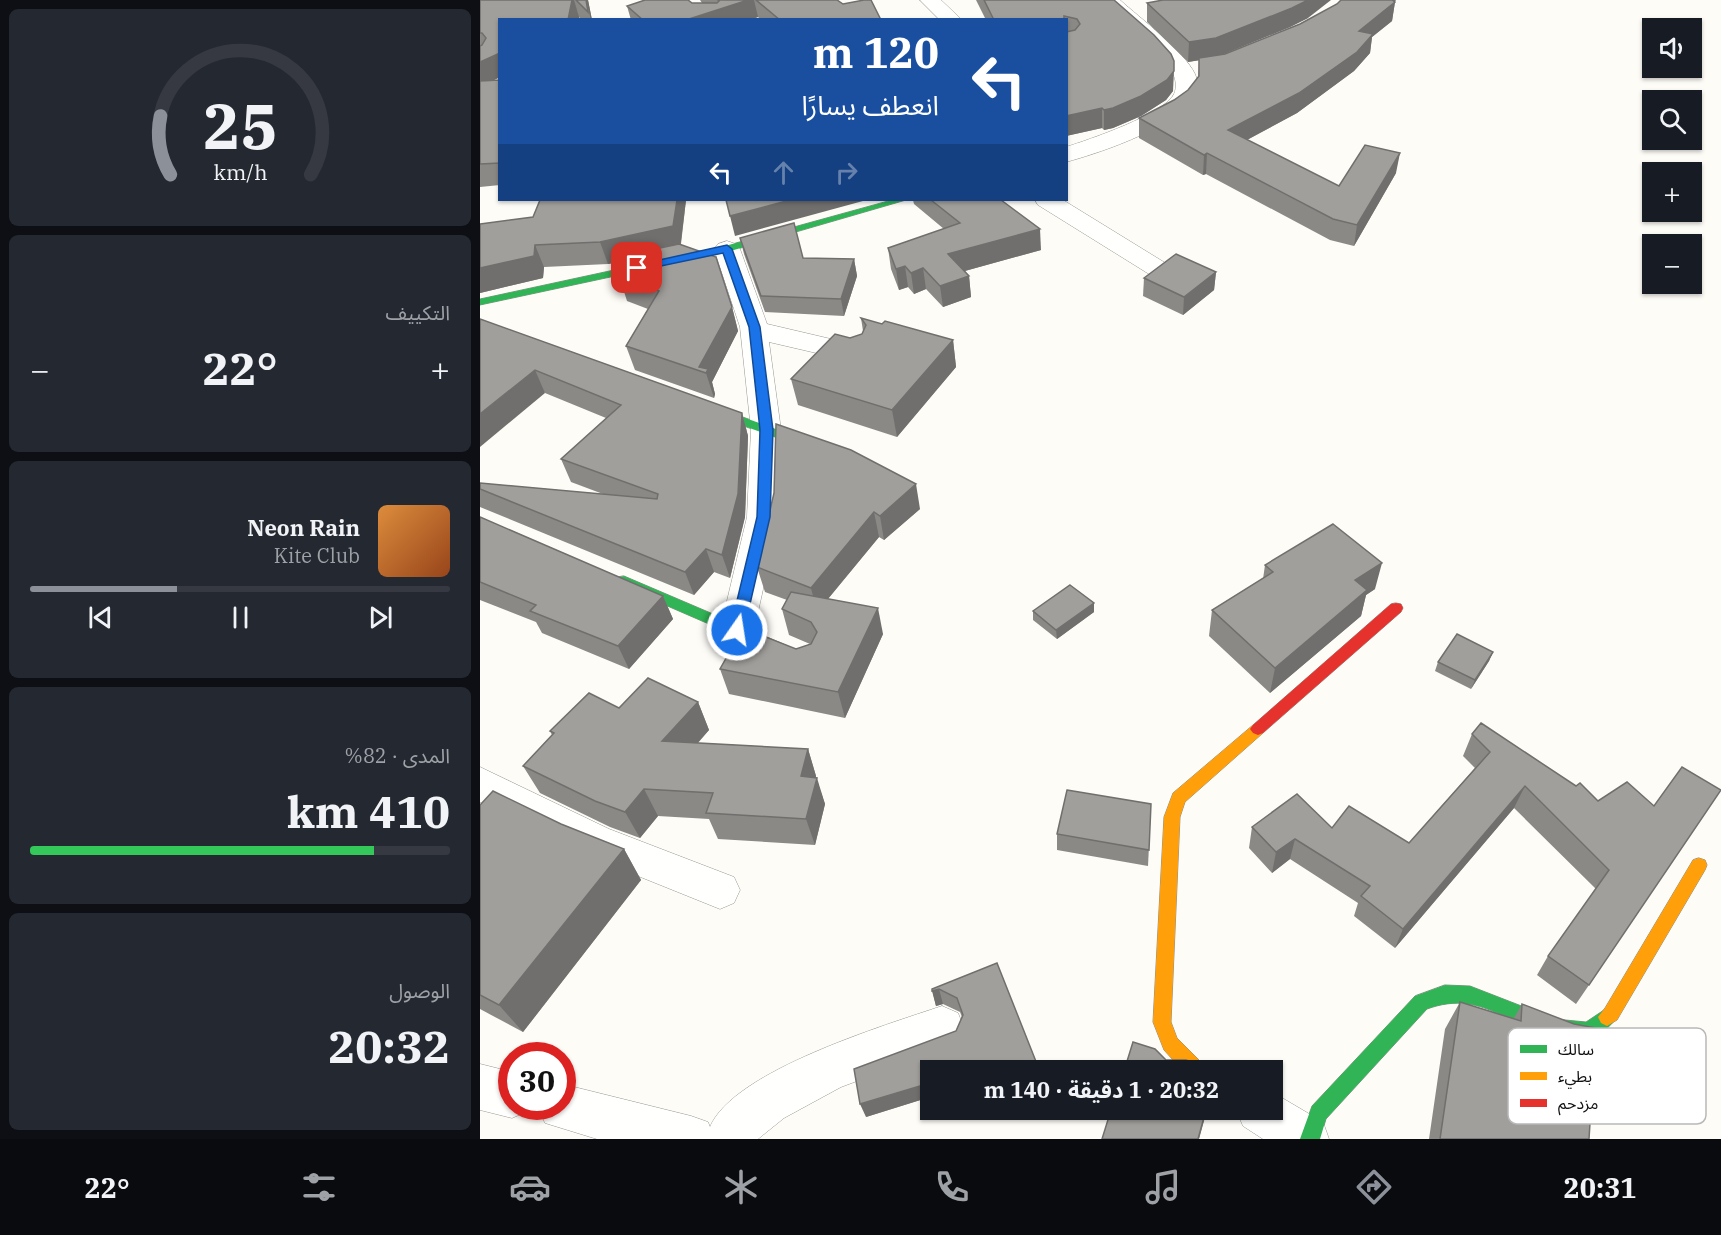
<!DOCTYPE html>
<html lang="ar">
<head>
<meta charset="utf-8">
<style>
  :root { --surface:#171b24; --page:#242831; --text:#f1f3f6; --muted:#9ea1a6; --line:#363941; --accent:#8c9099 }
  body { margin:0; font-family:"IBM Plex Serif","Noto Sans Arabic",serif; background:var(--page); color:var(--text); direction:rtl; height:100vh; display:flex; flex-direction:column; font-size:22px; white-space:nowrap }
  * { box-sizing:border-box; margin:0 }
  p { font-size:20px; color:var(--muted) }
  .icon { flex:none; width:33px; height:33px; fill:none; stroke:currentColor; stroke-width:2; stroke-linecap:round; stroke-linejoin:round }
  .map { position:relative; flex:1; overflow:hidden; direction:ltr }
  .details { display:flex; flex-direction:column; gap:9px; padding:9px; background:#0d0f14; width:480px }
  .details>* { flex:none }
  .banner { position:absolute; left:18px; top:18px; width:570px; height:183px; border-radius:0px; box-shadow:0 2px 4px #0004; direction:rtl; background:#1a4fa0; color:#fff; overflow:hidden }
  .fabs { position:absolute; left:1162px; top:18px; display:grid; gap:12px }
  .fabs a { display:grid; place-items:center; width:60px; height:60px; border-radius:0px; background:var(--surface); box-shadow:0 2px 4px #0004; font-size:30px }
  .speed { position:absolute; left:18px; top:1042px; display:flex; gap:12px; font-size:30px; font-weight:700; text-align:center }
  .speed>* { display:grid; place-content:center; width:78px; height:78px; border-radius:50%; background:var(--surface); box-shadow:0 2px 4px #0004; line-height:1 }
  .speed .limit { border:9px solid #d22; background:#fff; color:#111 }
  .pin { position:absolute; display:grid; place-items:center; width:51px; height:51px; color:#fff; margin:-26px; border-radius:12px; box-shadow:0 3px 9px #0006 }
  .me { position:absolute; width:66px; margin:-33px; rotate:13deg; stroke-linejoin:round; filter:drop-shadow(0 0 4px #0008) }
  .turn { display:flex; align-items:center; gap:21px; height:126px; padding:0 30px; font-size:27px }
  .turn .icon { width:78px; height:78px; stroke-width:2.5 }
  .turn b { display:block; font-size:42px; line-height:51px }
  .lanes { display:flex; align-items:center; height:57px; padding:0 30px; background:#0003; justify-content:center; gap:30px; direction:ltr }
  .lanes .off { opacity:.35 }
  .big { font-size:45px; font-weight:700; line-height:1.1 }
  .details .card { flex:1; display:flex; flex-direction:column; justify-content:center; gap:9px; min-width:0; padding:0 21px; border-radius:9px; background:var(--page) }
  .details .dial { align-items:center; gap:0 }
  .dial svg { height:156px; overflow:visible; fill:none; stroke:var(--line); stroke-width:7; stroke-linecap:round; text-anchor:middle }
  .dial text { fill:var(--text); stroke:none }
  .song { display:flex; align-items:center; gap:18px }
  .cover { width:72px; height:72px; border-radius:9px; background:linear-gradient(135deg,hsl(30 70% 55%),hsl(20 70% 35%)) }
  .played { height:6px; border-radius:3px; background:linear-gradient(90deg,var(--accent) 35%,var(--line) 35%) }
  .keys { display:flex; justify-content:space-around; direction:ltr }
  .heat { display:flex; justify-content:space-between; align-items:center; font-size:33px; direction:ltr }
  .charge { height:9px; border-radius:4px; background:linear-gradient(90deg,#34c759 82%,var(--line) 0) }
  .trip { position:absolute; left:440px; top:1060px; width:363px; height:60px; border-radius:0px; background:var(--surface); box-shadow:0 2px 4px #0004; font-weight:700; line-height:60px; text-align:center; direction:rtl }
  .tab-bar { display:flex; height:96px; justify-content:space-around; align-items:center; background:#090b0e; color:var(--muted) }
  .tab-bar .icon { width:42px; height:42px }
  .tab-bar .selected { color:var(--accent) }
  .tab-bar b { font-size:27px; color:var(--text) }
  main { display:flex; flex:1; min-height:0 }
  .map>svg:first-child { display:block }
</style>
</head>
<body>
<main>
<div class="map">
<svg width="1241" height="1139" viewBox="0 0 1241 1139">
  <rect width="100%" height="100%" fill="#fdfcf7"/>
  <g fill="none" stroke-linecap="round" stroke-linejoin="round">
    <g stroke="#979795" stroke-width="1">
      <g id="street">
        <path d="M440,0H461L482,20H460Z"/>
        <path d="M619,0H640C660,18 704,51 715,74C735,117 616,154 586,162V147C608,140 685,114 694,94C697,88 696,78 692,72C673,44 639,28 619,0Z"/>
        <path d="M555,200H583L687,264L691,269L687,274L678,277L669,274L558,205Z"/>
        <path d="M247,241L256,244L260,249L287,324L385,347L389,353L385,359L375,362L289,342L301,430L299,517L274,630L269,639L257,643L245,639L240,630L267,517L271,430L260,327L234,249L238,244Z"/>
        <path d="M0,767L129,829L254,877L260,890L254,903L240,909L101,853L0,802Z"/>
        <path d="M462,1006L478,1013L484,1028L478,1043L361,1087L304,1118L278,1139H117L65,1123L58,1107H82V1084L211,1116L228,1122L230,1127C253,1071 406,1025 462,1006Z"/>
        <path d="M0,1064L32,1072V1107H50L48,1111L32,1118L0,1110Z"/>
        <path d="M792,1092L843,1122L849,1139H783L763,1126L756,1110H792Z"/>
      </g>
    </g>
    <g stroke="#8e8d8b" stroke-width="1">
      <g id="fast">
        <path d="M412,200H426L247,252L0,305V299L245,246Z"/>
        <path d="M224,403L343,446L345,449L343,452H335L220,410L218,407Z"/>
        <path d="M144,576L308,646L310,650L308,654H298L139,585L137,581L139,577Z"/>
        <path d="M965,985L990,986L1075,1019L1106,1022L1127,1008L1133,1011L1136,1017C1133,1024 1129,1026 1124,1031C1086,1061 1028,1009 988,1004C973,1002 961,1004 947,1009L846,1119L840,1139H820L832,1106L935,996Z"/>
      </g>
    </g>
    <g stroke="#8e8d8b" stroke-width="1">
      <g id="slow">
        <path d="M778,723L783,725L786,729L783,733L705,802L700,817L691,1022L697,1038L723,1064L725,1071H703L684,1050L673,1022L684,817L693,793L773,725Z"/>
        <path d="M1219,858L1225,860L1227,865L1225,870L1137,1020L1127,1026L1121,1023L1118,1017L1125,1008L1213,860Z"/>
      </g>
    </g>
    <g stroke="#8e8d8b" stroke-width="1">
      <path id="jam" d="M916,603L921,604L923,608L921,612L783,733L778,735L773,733L770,729L773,725L911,604Z"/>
    </g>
    <use href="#street" fill="#fffffe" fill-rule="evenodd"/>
    <use href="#fast" fill="#30b455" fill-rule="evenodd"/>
    <use href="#slow" fill="#ff9f0a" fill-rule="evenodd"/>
    <use href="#jam" fill="#e5322d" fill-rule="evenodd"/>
  </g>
  <g fill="#8a8986">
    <path d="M0,0H108L112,20H101L99,17L20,77L14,80H20V185L0,187Z"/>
    <path d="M220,0H357L363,4L401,20H281L278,17L269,20H151L147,6L222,3Z"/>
    <path d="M496,0H634L693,91L686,100L661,116L633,128L624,130L622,128L586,136V20H506Z"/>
    <path d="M915,2L912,21L892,37L890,53L874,71L817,113L767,140L859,186L916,173L874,246L850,240L726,174L723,175L659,138V118L694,100L708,90L718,77L719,60L708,62L667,22V3L828,18L810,27L744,54Z"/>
    <path d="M206,200L201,244L252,307L258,331L232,382L235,394L234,398L155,370L146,346L168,309L147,301L139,276L135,263H136L128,264L64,267L63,278L0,293V224Z"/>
    <path d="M433,200H521L561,250L485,271L489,276L491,297L463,307L446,289L434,294L428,287L419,290L411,269L408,248L464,229L434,204Z"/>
    <path d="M260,238L323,258L374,259L377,276L364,316L285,312L264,254Z"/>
    <path d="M736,272L734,290L703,315L663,296L664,278Z"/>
    <path d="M381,318L402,324L473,340L476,367L417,437L318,405L311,379L370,338L382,334L383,331Z"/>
    <path d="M0,319L262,413L268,436L265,517L250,578L234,572L214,595L0,507V483L123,494L91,482L81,459L126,418L65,393Z"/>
    <path d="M294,493L440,509L404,540L399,537L348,599L403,634L365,718L249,694L240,669L316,649L330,644L309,635L302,609L307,600L285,592L277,567Z"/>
    <path d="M0,517L183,596L193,619L149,669L62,633L56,622L0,600Z"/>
    <path d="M785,565L895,589L886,595L881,616L790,693L729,636L732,610L783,579Z"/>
    <path d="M614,603V612L577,639L553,620V611Z"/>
    <path d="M1013,652L1009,661L991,689L955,671L958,662Z"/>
    <path d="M218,702L229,730L218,743L328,749L336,776V778L345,804L335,845L238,839L229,819L178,816L160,838L130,827L60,793L43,766L72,735L70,731L139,708Z"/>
    <path d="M992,734L1118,801L1147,782L1109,985L1096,1004L1057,975L1068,956L1116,889L1034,808L915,948L874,916L878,903L810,859L792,873L769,848L772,827L852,828L929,843L995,768L983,756Z"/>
    <path d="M671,804L668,866L577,850V834Z"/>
    <path d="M0,805L81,824L144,849L161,880L43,1032L0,1009Z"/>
    <path d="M517,963L557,1064L558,1071H450V1097L386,1117L476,1031L482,1017L480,1012L463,1004L456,1006L452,989Z"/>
    <path d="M980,1002L1034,1018L1042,1004L1109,1139H949L965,1029Z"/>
  </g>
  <g fill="#716f6d">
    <path d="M92,0H94L99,17V20H88Z"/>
    <path d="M106,0H108L112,20H111Z"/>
    <path d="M268,0H274L278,17L269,20H206Z"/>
    <path d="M828,0H851L828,18L810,27L734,58L708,62L709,42Z"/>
    <path d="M905,0H916L914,3L915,2L912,21L892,37L890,53L874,71L817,113L746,151L748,130L879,31Z"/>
    <path d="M20,53V77L0,87V62Z"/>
    <path d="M694,71L693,91L686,100L661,116L633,128L624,130V110Z"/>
    <path d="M622,108V128L586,136V116Z"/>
    <path d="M727,153L726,174L723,175L724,155Z"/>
    <path d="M920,153L916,173L874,246L877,225Z"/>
    <path d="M197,200H206L200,249L128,264L120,242Z"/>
    <path d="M310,200H382L383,201L255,236L250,216Z"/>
    <path d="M560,229L561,250L470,275L468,254Z"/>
    <path d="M55,245L64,267L63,278L0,293V268Z"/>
    <path d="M374,259L377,276L364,316L361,299Z"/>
    <path d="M425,266L428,287L419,290L416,269Z"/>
    <path d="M443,268L446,289L434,294L431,273Z"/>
    <path d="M736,272L734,290L703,315L704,297Z"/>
    <path d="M489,276L491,297L463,307L460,286Z"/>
    <path d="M252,307L258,331L232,382L235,394L234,398L226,373L219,367Z"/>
    <path d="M473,340L476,367L417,437L412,410Z"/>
    <path d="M55,370L65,393L0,447V414Z"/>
    <path d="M262,413L268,436L265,517L250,578L242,555Z"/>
    <path d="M436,484L440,509L404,540L400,516Z"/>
    <path d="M394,512L399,537L337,612L331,588Z"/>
    <path d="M226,549L234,572L214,595L205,572Z"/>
    <path d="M902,563L895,589L886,595L881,616L790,693L795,668L875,580Z"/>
    <path d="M183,596L193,619L149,669L138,646Z"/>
    <path d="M614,603V612L577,639L576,630Z"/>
    <path d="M398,608L403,634L365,718L358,692Z"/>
    <path d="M1013,652L1009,661L991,689L995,680Z"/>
    <path d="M218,702L229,730L195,768L182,741Z"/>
    <path d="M328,749L336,776L330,803L321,776Z"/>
    <path d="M337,778L345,804L335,845L326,819Z"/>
    <path d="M1045,786L1034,808L915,948L923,929Z"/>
    <path d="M164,789L178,816L160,838L145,812Z"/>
    <path d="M815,839L810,859L792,873L796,852Z"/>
    <path d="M144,849L161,880L43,1032L19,1005Z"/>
    <path d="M459,989L463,1004L456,1006L452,991Z"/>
    <path d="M557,1064L558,1071H540Z"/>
    <path d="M450,1083V1097L386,1117L380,1104Z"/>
    <path d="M726,1110H727L719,1139H718Z"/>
  </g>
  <g fill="#a19f9c" stroke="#716f6d" stroke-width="1.5">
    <path d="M0,0H92L88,20H20V53L0,62V46L2,45L6,38L2,33H0Z"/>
    <path d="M96,0H106L108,12Z"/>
    <path d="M165,0H208L212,3H237L239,1L238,0H268L206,20H163L147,6Z"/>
    <path d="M276,0H357L363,4L384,0H391L401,20H300Z"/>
    <path d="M504,0H634L674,35L691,54L694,61V71L687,80L661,96L633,108L624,110L622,108L586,116V32L595,30L600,24L597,19L584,16V20H514Z"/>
    <path d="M683,0H828L812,8L736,38L709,42L667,3Z"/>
    <path d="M861,0H912L915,2L879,31L893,34L877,52L819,93L748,130L859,186L885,145L920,153L877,225L853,219L727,153L724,155L659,118L694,100L708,90L719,76V58L745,54L820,24L857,4Z"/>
    <path d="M20,80V163L0,164V81Z"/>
    <path d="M60,200H197L193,226L120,242L55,245L54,256L0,268V224L53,217Z"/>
    <path d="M246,200H310L250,216Z"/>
    <path d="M451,200H521L560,229L468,254L489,276L460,286L443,268L431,273L425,266L416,269L408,248L480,223Z"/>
    <path d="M314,223L323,258L374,259L361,299L281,296L260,238Z"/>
    <path d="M199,244L236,257L252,307L219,367L228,369L226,373L146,346L179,291L139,276L149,269L135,263L147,255Z"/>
    <path d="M696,254L736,272L704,297L664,278Z"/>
    <path d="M381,318L402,324L405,321L473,340L412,410L311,379L355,334L370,338L382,334L386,325Z"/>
    <path d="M0,319L262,413L258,494L242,555L226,549L205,572L0,489V483L177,499L178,494L81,459L141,405L55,370L0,414Z"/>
    <path d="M296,424L371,450L436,484L400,516L394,512L331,588L277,567L294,493Z"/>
    <path d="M0,517L183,596L138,646L50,611L56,605L0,582Z"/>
    <path d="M853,524L902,563L875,580L887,590L795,668L732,610L793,572L785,565Z"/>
    <path d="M590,585L614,603L576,630L553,611Z"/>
    <path d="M311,592L398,608L358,692L240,669L263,628L316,649L331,644L337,632L331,622L302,609Z"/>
    <path d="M977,634L1013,652L995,680L958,662Z"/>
    <path d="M168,678L218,702L182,741L328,749L321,776L337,778L326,819L226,813L233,793L164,789L145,812L115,801L43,766L74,733L70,731L109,693L139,708Z"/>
    <path d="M1001,723L1096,786L1100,783L1118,801L1147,782L1174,806L1202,767L1241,790L1109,985L1068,956L1129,870L1045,786L923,929L881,896L890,886L815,839L796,852L772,827L817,794L852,828L869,806L929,843L1010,752L992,734Z"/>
    <path d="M587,790L671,804L669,850L577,834Z"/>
    <path d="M13,791L81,824L144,849L19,1005L0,995V805Z"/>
    <path d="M517,963L557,1064L540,1071H450V1083L380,1104L374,1069L476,1031L483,1015L477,998L459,989L452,991V989Z"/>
    <path d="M980,1002L1041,1021L1042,1004L1094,1024L1116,1028L1109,1139H960Z"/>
    <path d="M653,1042L675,1049L686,1060H706L737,1070L736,1071H644Z"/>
    <path d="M631,1110H726L718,1139H622Z"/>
  </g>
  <path fill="#1a73e8" stroke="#114b97" stroke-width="1.5" d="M247,245L252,249L280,327L293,430L290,517L264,630L262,634H252L250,630L277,517L280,430L269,327L243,253L157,271L152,268L157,265Z"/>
  <rect x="1028" y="1028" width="198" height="96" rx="9" fill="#fff" stroke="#b8b8b8" stroke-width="1.5"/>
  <rect x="1040" y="1045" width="27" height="8" fill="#30b455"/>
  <rect x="1040" y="1072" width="27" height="8" fill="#ff9f0a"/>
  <rect x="1040" y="1099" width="27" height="8" fill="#e5322d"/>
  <g font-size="16" fill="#111">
    <text x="1078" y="1055">سالك</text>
    <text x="1078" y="1082">بطيء</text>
    <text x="1078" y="1109">مزدحم</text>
  </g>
</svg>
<div class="fabs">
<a><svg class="icon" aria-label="sound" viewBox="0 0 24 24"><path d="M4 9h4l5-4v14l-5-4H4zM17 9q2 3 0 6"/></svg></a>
<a><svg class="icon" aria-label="search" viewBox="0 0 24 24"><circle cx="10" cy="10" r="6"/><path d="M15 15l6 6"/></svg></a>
<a>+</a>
<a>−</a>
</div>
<div class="speed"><div class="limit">30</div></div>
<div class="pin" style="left:157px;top:268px;background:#d93025"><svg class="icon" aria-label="arrive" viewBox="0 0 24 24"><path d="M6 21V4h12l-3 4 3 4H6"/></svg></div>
<svg class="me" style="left:257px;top:630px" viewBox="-20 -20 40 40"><circle r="17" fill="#1a73e8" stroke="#fff" stroke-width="3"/><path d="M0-11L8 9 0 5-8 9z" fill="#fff"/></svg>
<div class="trip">20:32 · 1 دقيقة · 140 m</div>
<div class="banner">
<div class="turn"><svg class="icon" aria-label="left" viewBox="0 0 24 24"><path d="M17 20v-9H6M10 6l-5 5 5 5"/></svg><div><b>120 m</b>انعطف يسارًا</div></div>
<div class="lanes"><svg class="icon" aria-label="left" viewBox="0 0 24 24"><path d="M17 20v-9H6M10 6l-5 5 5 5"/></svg><svg class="icon off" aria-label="ahead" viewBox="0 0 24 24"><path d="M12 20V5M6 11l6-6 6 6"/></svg><svg class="icon off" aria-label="right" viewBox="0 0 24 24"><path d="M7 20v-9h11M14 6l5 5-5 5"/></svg></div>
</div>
</div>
<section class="details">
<div class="card dial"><svg viewBox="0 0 100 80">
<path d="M14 69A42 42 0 1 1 86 69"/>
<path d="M14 69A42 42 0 0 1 9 39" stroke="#8c9099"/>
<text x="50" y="56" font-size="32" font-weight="700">25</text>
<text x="50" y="72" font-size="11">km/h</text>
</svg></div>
<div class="card"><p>التكييف</p>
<div class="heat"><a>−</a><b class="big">22°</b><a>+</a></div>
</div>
<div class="card">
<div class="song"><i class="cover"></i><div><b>Neon Rain</b><p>Kite Club</p></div></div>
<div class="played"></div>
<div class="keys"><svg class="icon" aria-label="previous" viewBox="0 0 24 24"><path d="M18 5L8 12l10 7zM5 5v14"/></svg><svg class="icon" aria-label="pause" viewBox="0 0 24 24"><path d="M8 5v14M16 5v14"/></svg><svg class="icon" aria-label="next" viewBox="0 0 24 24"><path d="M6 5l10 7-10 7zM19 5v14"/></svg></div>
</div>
<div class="card"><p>المدى · 82%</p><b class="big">410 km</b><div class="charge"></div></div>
<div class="card"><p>الوصول</p><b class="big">20:32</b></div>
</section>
</main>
<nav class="tab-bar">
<b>20:31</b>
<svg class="icon selected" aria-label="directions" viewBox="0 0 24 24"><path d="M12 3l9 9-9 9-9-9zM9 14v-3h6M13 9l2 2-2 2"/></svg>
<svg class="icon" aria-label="music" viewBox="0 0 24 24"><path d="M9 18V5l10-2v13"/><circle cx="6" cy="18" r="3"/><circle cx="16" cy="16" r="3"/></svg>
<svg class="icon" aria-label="phone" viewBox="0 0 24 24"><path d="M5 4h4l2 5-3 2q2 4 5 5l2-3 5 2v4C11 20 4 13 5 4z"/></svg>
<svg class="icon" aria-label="climate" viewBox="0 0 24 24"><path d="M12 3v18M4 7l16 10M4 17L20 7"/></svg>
<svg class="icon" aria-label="car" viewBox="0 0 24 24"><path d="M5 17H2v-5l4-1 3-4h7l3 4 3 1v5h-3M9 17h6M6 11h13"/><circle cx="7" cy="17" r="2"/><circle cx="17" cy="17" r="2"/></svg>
<svg class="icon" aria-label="filters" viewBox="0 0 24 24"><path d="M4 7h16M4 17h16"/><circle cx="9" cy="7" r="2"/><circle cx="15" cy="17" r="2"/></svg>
<b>22°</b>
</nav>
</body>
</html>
